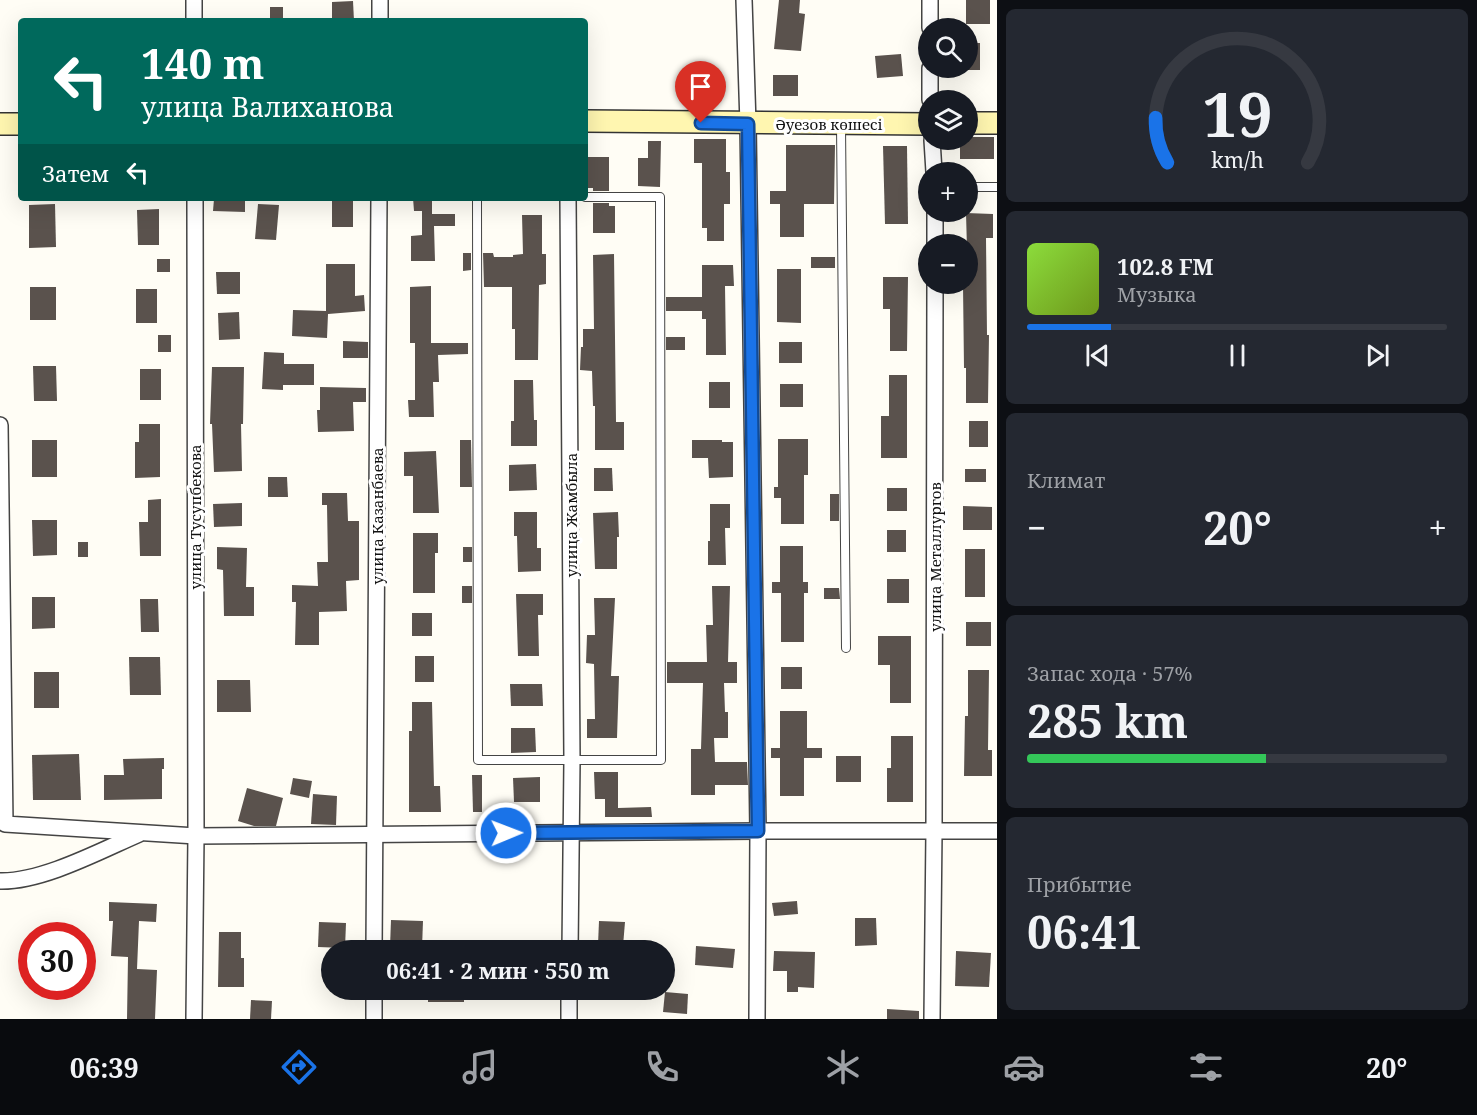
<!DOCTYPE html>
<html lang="ru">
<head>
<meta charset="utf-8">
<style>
  :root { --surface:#171b24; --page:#242831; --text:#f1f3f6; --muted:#9ea1a6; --line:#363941; --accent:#1a73e8 }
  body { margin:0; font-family:"Noto Serif",serif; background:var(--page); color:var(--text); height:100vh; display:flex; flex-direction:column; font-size:22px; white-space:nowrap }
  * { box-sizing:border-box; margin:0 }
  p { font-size:20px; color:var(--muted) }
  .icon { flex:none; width:33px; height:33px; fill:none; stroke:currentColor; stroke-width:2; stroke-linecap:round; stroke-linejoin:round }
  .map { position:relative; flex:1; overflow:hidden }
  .side { display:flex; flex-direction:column; gap:9px; padding:9px; background:#0d0f14; width:480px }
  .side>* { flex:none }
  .guide { position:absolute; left:18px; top:18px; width:570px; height:183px; border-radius:6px; box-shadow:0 6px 24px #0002; background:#00695c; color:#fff; overflow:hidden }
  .controls { position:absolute; left:918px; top:18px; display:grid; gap:12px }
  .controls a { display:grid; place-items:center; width:60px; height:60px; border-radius:50%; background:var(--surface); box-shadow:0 6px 24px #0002; font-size:30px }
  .speed { position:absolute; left:18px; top:922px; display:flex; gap:12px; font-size:30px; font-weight:700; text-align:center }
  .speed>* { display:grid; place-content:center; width:78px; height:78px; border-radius:50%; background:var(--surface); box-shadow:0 6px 24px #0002; line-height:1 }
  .speed .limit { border:9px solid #d22; background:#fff; color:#111 }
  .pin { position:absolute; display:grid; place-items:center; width:51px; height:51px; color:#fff; margin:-62px -26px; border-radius:50% 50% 50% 0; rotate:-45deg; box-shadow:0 0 6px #0007 }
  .pin .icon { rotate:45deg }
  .me { position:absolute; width:66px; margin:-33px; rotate:89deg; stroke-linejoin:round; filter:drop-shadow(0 0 4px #0008) }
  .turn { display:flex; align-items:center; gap:21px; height:126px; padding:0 24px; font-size:27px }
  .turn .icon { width:78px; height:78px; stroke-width:2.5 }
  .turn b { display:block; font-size:42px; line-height:51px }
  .then { display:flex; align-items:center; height:57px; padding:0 24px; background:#0003; gap:12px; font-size:22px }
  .big { font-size:45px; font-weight:700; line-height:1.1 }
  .side .tile { flex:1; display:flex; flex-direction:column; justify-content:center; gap:9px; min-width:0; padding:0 21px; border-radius:9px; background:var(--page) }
  .side .dial { align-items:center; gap:0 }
  .dial svg { height:156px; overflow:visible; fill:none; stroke:var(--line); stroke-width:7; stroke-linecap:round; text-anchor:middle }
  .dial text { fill:var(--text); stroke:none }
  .song { display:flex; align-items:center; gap:18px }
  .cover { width:72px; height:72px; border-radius:9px; background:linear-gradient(135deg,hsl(90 70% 55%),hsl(80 70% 35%)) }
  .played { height:6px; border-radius:3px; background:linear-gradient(90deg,var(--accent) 20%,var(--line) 20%) }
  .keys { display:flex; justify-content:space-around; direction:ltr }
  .heat { display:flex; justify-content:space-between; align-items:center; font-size:33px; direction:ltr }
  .charge { height:9px; border-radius:4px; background:linear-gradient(90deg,#34c759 57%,var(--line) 0) }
  .trip { position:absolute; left:321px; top:940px; width:354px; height:60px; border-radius:30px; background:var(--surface); box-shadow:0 6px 24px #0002; font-weight:700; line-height:60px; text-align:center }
  .dock { display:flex; height:96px; justify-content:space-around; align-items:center; background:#090b0e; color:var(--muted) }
  .dock .icon { width:42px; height:42px }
  .dock .selected { color:var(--accent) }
  .dock b { font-size:27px; color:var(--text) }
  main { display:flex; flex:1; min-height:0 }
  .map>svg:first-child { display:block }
</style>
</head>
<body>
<main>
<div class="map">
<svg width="997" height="1019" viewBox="0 0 997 1019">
  <rect width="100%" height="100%" fill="#fffdf5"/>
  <g fill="#5a524d">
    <path d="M779,0H800L799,13L805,14L801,51L774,49Z"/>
    <rect x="966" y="0" width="24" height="24"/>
    <path d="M353,1L354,21H332V2Z"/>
    <rect x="270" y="7" width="13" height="14"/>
    <rect x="968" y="43" width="12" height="27"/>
    <path d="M901,54L903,76L877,78L875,56Z"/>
    <rect x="773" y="75" width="25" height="21"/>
    <path d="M968,137H994V159H960V140H968Z"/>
    <path d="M694,139H726V172H730V204H724V241H707V228H702V163H694Z"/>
    <path d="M648,141H661L660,187L638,186V158H648Z"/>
    <path d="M786,145H835L834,204H804V237H780V204H770V191H786Z"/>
    <path d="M883,146H907L908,224H885Z"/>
    <path d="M588,157H609V191H593V188H588Z"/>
    <rect x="332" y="198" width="21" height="29"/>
    <path d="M413,198H432V214H455V226H434L435,261H411V236L422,235V211H414Z"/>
    <path d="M214,199L245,200V212L213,211Z"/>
    <path d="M593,203H609V206H615V233H593Z"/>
    <path d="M55,204L56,247L29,248V205Z"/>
    <path d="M258,204L279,205L276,240L255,239Z"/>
    <path d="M159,209V245H138L137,210Z"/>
    <path d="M966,213L993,214V238H986L987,335H989L988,403H966V368H964L963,285H968Z"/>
    <path d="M522,215H542V254H546V284L539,285L538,360H515V329H512V287H484L483,253H493L494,257H513V255L523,254Z"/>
    <path d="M463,253H471V270L463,271Z"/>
    <path d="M614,254L616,422H624V450H595V406H593L592,371L580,370L581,347H583V329H594L593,255Z"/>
    <rect x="811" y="257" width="24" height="11"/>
    <rect x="157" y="259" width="13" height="13"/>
    <path d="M326,264H355V296L364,295L365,311L328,314L327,338L292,336L293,310L326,311Z"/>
    <path d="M702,265H733L734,286H725L726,355H706V319H702V311H666V297H702Z"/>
    <path d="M777,269H801V323L777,322Z"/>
    <path d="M216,272H240V294H217Z"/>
    <path d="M883,277H908L907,351H890V309H883Z"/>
    <path d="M431,286V343H468V354L438,355L439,382H433L434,417H409L408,400H415V343H410V287Z"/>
    <rect x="30" y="287" width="26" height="33"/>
    <rect x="136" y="289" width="21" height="34"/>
    <path d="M239,312L240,339L219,340L218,313Z"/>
    <rect x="158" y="335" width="13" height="17"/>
    <rect x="666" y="337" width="19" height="13"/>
    <path d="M343,341L368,342V358H343Z"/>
    <rect x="779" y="342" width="23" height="21"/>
    <path d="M264,352L284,353V364H314V385H283V390L262,389Z"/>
    <path d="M33,366H56L57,401H34Z"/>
    <path d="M212,367H244L243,424H241L242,471L214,472L212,424H210Z"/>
    <rect x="140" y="369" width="21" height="31"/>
    <path d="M889,375H907V458H881V416H889Z"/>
    <path d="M514,380H533L534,420H537V446H511V421H514Z"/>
    <rect x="709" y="382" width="21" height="26"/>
    <rect x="780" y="384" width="23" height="23"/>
    <path d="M320,387L366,388V402H353L354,431L318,432L317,410H320Z"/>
    <rect x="969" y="421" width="19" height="26"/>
    <path d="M139,424H160V477L135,478V442H139Z"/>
    <path d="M778,439H808V475H804V524H781V498H774V487H778Z"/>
    <rect x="32" y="440" width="25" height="37"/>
    <path d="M460,440H471L472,487H460Z"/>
    <path d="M692,440H722V442H733V477L709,478L708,458H692Z"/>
    <path d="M436,451L439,513H413V476H404V452Z"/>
    <path d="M536,464L537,490L509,491V465Z"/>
    <path d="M594,468H612L613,491H594Z"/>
    <rect x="965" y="469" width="21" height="13"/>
    <path d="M268,477H287L288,497H268Z"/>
    <rect x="887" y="488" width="20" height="23"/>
    <path d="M322,493H347L348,521H359V580L346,581L347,611L319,612V645H295L296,602H292V585L318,586L317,562H328L327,505H322Z"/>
    <rect x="830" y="494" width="9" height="27"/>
    <path d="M161,499V556H140L139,522H148V500Z"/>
    <path d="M242,503V526L214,527L213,504Z"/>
    <path d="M710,504H730V528H725L726,565H708V541H710Z"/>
    <path d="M963,506L992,507V530H963Z"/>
    <path d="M514,512H537V548H541V571L518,572L517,536H514Z"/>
    <path d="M618,512L619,537H617V569H595L593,513Z"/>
    <path d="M32,520H57V555L33,556Z"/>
    <rect x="887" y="530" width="19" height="22"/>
    <path d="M413,533H438V553H435V593H413Z"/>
    <rect x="78" y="542" width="10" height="15"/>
    <path d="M780,546H803V582H808V593H804V642H781V593H772V582H780Z"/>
    <path d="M217,547L247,548L246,587H254V616H224L223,570L217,569Z"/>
    <rect x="463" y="547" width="9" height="15"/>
    <rect x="965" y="549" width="20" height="48"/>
    <rect x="887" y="579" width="22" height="24"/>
    <rect x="462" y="586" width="10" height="17"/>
    <path d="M712,586H730L728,662H737V683H724L725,712H728V738H714L715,762H747L748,785H715V795H691V749H701L703,683H667V662H707L706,625H713Z"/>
    <path d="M824,588H839L840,599H824Z"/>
    <path d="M516,594H543V615H538L539,656H518Z"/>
    <path d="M32,597H55V628L32,629Z"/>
    <path d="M594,598H615L611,676H619L617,738H587V719H595L594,664L586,663L587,635H595Z"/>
    <path d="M140,599H158L159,632H141Z"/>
    <rect x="412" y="613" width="20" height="23"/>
    <rect x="966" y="622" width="25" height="24"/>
    <path d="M878,636H911V703H890V665H878Z"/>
    <rect x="415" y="656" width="19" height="26"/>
    <path d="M129,657H160L161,695H130Z"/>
    <rect x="781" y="667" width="21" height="22"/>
    <path d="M968,670H989L988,750H992V776H964L965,716H968Z"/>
    <rect x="34" y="672" width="25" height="36"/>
    <path d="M217,680H250L251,712H217Z"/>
    <path d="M510,684H542L543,706H511Z"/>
    <path d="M412,702H432L434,786H440L441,812H409V731H412Z"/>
    <path d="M780,711H807V748H822V758H804V796H780V758H771V748H780Z"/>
    <path d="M511,728H535L536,752L511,753Z"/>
    <path d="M891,736H913V802H887V768H891Z"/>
    <path d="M79,754L81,800H33L32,755Z"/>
    <rect x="836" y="756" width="25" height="26"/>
    <path d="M164,758V769H162V799L104,800V775H124L123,759Z"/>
    <path d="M594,772H618V808L651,807L652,817H605V799H595Z"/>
    <path d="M472,775H482V812H473Z"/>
    <path d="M540,777V802H514L513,778Z"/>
    <path d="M293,778L312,781L309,798L290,794Z"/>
    <path d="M247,788L283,798L276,826H254L238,821Z"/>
    <path d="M313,794L337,796L336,825L311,824Z"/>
    <path d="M797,901L798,914L774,916L772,903Z"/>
    <path d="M109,902L157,904L156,922L139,921L137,969L157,970L155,1019H127L128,957L111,956L113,921H109Z"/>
    <path d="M855,918H876L877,945L855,946Z"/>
    <path d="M391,920L423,921L422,948L390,947Z"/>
    <path d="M599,921L625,922L623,946L598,945Z"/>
    <path d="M319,922L346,923L345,948L318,947Z"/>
    <path d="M219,932H241V958H244V987H218Z"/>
    <path d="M696,946L735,949L733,968L695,965Z"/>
    <path d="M774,951L815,952L814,988L798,987V992H787V971H773Z"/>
    <path d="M956,951L991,953L989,987L955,986Z"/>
    <rect x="428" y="990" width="36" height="12"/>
    <path d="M665,992L688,994L687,1014L663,1012Z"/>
    <path d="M251,1000L272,1001L271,1019H250Z"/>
    <path d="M887,1009L919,1011V1019H887Z"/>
  </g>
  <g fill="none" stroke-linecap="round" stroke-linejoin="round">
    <g stroke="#444" stroke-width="10">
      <g id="lane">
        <path d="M841,125L846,648"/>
        <path d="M968,187H997"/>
        <path d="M477,198L478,760H661L660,197H585"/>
      </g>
    </g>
    <g stroke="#444" stroke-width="18">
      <g id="street">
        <path d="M194,0V21"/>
        <path d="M744,0L748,124L758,831L757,1019"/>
        <path d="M930,0V28"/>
        <path d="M380,21V0"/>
        <path d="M930,68V100"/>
        <path d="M932,140L934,172"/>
        <path d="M568,198L572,760L570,951"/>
        <path d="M935,244V212"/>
        <path d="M0,425L5,824L196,836L758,831H997"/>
        <path d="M0,881C42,882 100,851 139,834"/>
        <path d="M374,951L379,198"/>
        <path d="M194,1019L196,836L195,198"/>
        <path d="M374,1019V990"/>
        <path d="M569,1019V990"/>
        <path d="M932,1019L934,831L935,284"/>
      </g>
    </g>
    <g stroke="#333" stroke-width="24">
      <g id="secondary">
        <path d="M585,121L928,124"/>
        <path d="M968,123H997"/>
        <path d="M0,124H21"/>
      </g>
    </g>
    <use href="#lane" stroke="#fff" stroke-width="8"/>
    <use href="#street" stroke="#fff" stroke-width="15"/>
    <use href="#secondary" stroke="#fff6b0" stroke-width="21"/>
  </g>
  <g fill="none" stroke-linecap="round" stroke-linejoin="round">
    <g stroke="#114b97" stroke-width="15">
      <path id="route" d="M506,833L758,831L748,124L701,123"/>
    </g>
    <use href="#route" stroke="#1a73e8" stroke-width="10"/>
  </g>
  <g text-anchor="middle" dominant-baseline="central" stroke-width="6" stroke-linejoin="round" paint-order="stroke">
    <g font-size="15" fill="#111" stroke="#fff">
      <text x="829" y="124">Әуезов көшесі</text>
      <text transform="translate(571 515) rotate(-90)">улица Жамбыла</text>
      <text transform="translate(377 516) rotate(-90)">улица Казанбаева</text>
      <text transform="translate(195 517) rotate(-90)">улица Тусупбекова</text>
      <text transform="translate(935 557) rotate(-90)">улица Металлургов</text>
    </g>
  </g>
</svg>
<div class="controls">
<a><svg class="icon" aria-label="search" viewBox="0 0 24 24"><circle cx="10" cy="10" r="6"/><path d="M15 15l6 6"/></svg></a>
<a><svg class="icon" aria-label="layers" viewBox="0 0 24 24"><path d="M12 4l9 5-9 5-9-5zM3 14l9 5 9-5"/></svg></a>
<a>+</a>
<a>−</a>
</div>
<div class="speed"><div class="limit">30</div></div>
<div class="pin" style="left:701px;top:123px;background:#d93025"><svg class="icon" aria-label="arrive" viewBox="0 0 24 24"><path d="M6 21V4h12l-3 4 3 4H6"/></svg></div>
<svg class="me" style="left:506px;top:833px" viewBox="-20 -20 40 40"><circle r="17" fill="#1a73e8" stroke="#fff" stroke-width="3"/><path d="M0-11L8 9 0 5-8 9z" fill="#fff"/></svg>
<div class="trip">06:41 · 2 мин · 550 m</div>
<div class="guide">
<div class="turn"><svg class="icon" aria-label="left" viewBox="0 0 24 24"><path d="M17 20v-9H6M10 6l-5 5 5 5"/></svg><div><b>140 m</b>улица Валиханова</div></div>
<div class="then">Затем<svg class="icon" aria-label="left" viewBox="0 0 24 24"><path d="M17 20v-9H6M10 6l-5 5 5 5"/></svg></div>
</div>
</div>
<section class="side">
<div class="tile dial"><svg viewBox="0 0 100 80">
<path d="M14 69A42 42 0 1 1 86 69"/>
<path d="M14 69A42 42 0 0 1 8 46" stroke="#1a73e8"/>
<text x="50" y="56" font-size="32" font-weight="700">19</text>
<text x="50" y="72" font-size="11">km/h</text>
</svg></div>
<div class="tile">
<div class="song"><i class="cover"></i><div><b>102.8 FM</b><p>Музыка</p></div></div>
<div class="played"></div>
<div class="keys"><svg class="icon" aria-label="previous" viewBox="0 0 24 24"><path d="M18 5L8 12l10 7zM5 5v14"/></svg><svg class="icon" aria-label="pause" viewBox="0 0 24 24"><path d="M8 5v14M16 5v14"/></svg><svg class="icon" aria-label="next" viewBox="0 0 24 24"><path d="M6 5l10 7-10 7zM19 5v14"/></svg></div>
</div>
<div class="tile"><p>Климат</p>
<div class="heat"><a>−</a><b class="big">20°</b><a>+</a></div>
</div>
<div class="tile"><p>Запас хода · 57%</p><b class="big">285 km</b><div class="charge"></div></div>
<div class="tile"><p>Прибытие</p><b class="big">06:41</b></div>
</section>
</main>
<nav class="dock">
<b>06:39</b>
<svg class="icon selected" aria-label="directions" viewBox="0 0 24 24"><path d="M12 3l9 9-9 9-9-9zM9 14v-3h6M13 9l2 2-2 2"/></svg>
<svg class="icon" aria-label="music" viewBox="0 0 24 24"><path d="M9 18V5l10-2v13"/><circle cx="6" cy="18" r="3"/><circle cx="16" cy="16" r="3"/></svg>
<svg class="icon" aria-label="phone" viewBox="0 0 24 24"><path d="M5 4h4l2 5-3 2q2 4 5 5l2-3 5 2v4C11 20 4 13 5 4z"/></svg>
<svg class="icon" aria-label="climate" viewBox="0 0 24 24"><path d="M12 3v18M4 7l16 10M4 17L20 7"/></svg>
<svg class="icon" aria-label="car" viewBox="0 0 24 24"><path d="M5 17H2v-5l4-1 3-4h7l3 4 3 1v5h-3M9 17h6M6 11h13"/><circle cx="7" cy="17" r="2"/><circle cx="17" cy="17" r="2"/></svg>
<svg class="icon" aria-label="filters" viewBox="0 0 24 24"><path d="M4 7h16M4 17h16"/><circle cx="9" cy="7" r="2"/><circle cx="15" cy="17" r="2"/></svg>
<b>20°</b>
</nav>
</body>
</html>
